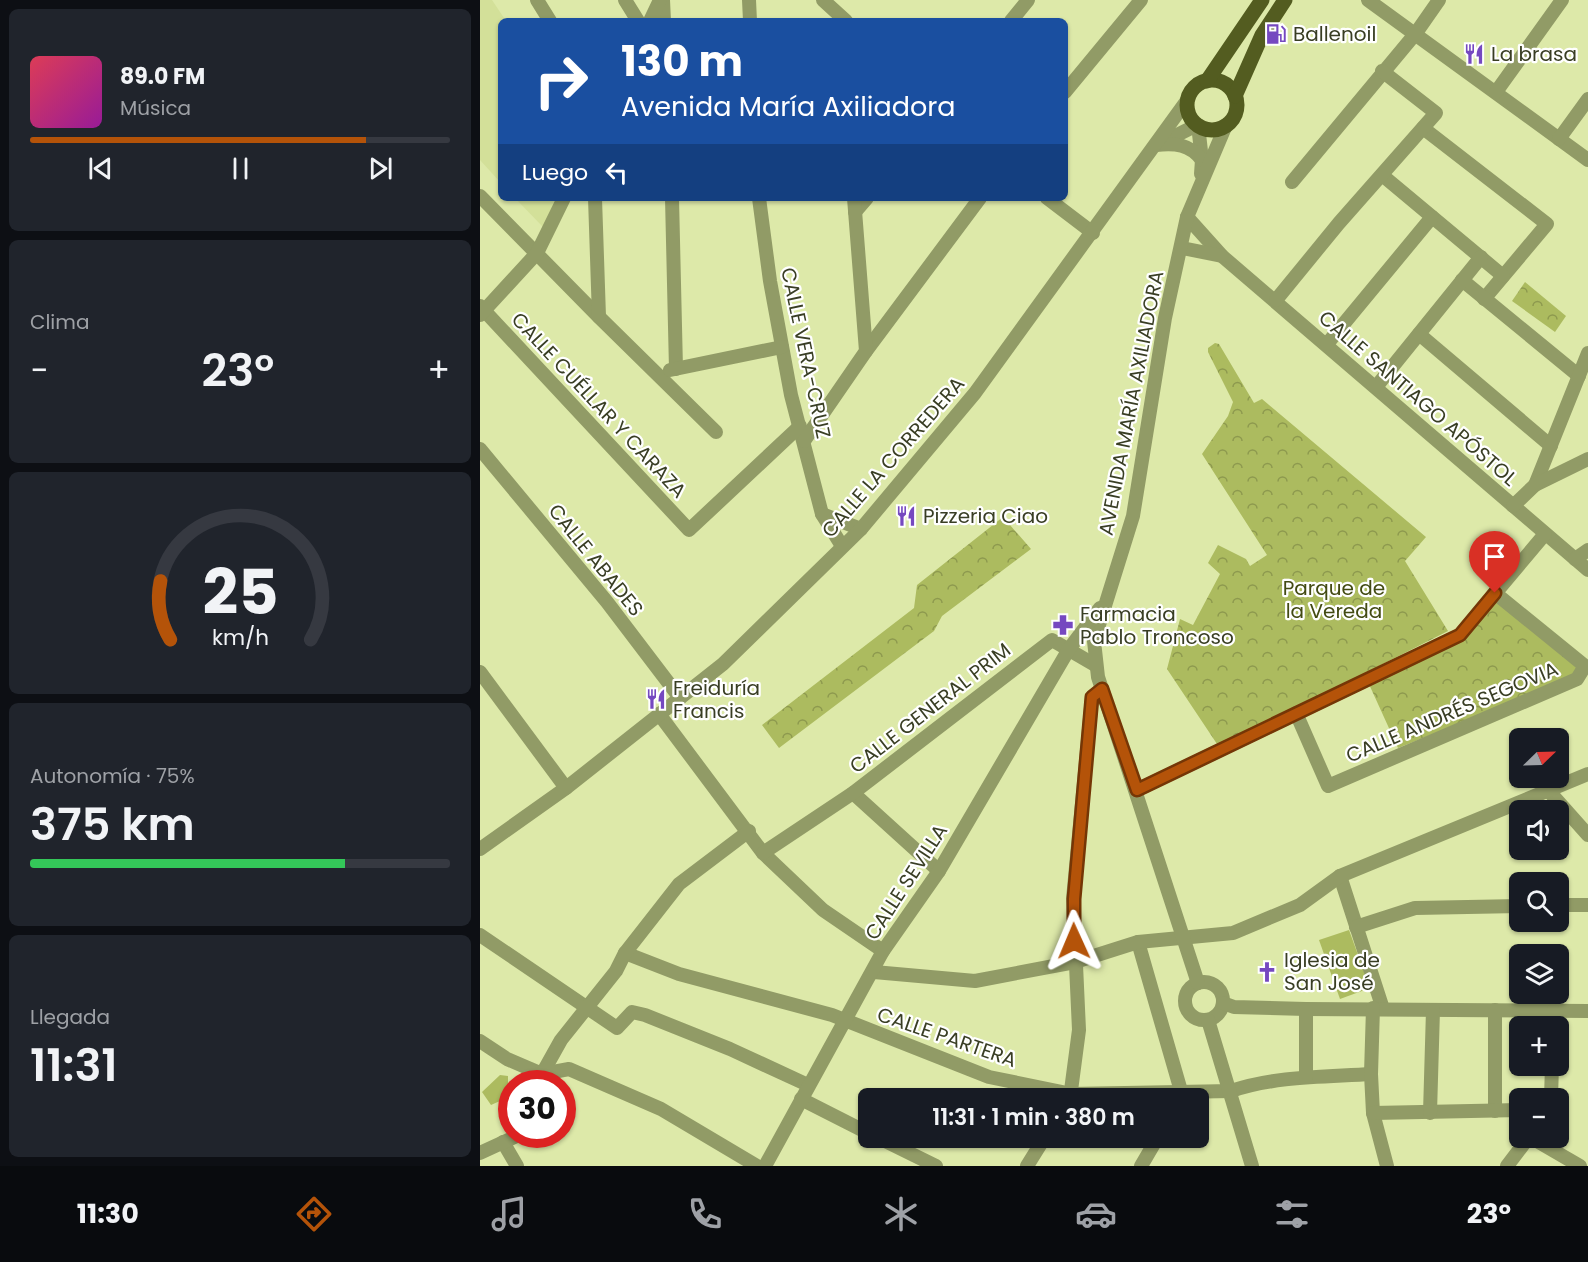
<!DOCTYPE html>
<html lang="es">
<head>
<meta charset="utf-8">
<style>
  :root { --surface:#171b24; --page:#20242c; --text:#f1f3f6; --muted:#9ea1a6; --line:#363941; --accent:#b45309 }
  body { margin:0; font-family:Poppins,sans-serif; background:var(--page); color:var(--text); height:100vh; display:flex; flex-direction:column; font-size:22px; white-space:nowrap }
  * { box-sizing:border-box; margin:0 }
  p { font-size:20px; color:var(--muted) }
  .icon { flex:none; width:33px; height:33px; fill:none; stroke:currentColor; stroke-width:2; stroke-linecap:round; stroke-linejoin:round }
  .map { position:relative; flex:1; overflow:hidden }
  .panel { display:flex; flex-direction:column; gap:9px; padding:9px; background:#0d0f14; width:480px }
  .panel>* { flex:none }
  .banner { position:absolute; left:18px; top:18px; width:570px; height:183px; border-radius:9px; box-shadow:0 2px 4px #0004; background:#1a4fa0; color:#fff; overflow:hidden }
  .needle { width:39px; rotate:67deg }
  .buttons { position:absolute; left:1029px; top:728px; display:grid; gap:12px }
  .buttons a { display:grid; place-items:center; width:60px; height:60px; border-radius:9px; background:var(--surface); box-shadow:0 2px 4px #0004; font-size:30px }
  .speed { position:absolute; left:18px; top:1070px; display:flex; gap:12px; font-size:30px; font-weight:700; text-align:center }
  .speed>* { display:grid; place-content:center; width:78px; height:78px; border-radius:50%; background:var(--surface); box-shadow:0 2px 4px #0004; line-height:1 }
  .speed .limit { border:9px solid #d22; background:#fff; color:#111 }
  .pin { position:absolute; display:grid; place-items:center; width:51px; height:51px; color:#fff; margin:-62px -26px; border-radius:50% 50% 50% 0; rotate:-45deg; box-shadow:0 0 6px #0007 }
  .pin .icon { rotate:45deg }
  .me { position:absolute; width:66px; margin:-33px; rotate:359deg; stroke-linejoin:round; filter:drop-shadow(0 0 4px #0008) }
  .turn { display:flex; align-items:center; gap:21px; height:126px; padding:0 24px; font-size:27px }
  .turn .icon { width:78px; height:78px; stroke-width:2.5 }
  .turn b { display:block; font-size:42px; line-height:51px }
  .then { display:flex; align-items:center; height:57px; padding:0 24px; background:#0003; gap:12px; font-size:22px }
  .big { font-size:45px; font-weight:600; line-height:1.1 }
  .panel .card { flex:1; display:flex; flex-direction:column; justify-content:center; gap:9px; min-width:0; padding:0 21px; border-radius:9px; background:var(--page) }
  .panel .dial { align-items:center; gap:0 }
  .dial svg { height:156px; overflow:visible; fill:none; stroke:var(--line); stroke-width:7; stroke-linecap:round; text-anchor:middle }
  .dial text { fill:var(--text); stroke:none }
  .song { display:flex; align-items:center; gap:18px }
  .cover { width:72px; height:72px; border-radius:9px; background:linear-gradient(135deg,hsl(350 70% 55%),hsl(300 70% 35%)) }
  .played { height:6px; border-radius:3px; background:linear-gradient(90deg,var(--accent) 80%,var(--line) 80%) }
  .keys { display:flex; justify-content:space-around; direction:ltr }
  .heat { display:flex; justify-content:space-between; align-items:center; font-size:33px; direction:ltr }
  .charge { height:9px; border-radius:4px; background:linear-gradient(90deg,#34c759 75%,var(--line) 0) }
  .trip { position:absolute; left:378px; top:1088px; width:351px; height:60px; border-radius:9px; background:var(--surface); box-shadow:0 2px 4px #0004; font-weight:600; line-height:60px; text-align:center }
  .tab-bar { display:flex; height:96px; justify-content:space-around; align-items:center; background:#090b0e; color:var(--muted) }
  .tab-bar .icon { width:42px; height:42px }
  .tab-bar .current { color:var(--accent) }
  .tab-bar b { font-size:27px; color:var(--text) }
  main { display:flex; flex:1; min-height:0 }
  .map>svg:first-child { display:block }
</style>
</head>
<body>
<main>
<section class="panel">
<div class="card">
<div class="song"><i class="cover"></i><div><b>89.0 FM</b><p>Música</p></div></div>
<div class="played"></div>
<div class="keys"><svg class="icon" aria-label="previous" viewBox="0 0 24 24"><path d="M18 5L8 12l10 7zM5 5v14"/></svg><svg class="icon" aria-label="pause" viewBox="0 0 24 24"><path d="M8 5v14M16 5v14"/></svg><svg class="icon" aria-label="next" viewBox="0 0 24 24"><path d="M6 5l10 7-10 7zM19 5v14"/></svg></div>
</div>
<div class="card"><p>Clima</p>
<div class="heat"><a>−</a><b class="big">23°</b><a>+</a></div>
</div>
<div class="card dial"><svg viewBox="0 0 100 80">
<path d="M14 69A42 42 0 1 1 86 69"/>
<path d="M14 69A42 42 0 0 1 9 39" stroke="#b45309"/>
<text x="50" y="56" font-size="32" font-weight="700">25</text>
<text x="50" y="72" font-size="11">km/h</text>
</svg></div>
<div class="card"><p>Autonomía · 75%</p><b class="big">375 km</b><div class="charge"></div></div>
<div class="card"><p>Llegada</p><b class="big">11:31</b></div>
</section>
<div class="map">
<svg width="1108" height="1166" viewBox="0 0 1108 1166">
  <defs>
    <pattern id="park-crowns" width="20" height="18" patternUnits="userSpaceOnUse" patternTransform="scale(1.5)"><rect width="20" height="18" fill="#acbb5f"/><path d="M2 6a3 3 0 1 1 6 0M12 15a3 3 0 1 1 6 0" fill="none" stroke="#8d994e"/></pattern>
  </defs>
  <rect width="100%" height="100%" fill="#dde9a9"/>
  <g fill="#d3e099">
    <path d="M0,0H12L26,21H21V183L0,160Z"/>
    <path d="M35,198H79L63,227Z"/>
  </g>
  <g fill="#acbb5f">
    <path d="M869,930L890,988L860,999L839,940Z"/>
    <path d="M20,1075L28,1076V1088L31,1096L11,1105L2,1092Z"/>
  </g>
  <g fill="url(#park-crowns)">
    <path d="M1045,282L1086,316L1075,332L1032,301Z"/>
    <path d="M735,343L739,344L774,403L782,399L946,537L925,561L968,631L739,747L687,669L700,619L713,625L740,574L728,563L738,545L766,559L770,566L787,555L722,454L748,416L753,402L728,352V348Z"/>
    <path d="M523,517L551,549L462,616L454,631L299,748L282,725L434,608L437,585Z"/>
    <path d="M1016,597L1104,667L1094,678L918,748L888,682L982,636Z"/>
  </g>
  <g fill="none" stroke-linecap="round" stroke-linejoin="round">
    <g stroke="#919b66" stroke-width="14">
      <path d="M57,0L70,21"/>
      <path d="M145,0L158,21"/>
      <path d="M183,0L184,21"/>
      <path d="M269,0L270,21"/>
      <path d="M343,0L366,21"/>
      <path d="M888,0L1108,160"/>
      <path d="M170,21L180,0"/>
      <path d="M531,21L548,0"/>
      <path d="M585,92L661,0"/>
      <path d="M1016,92L1082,0"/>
      <path d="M718,125L722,160L721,174"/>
      <path d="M943,128L1067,224L1004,299"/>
      <path d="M1079,139L1108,99"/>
      <path d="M681,143L717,125"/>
      <path d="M676,145C695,143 710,144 722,160"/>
      <path d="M902,175L1023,276"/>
      <path d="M812,182L936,33L959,0"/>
      <path d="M0,196L119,317L236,432"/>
      <path d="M115,198L119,317"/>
      <path d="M192,198L196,369"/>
      <path d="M279,198L290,281L311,395L342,514L362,546"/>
      <path d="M567,198L613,233"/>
      <path d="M375,212L387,198"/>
      <path d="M707,217L742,256L1108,570"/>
      <path d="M702,248L742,256"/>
      <path d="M982,280L1099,376"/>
      <path d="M796,300L859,223L956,113L902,71"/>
      <path d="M0,306L209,530L320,426"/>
      <path d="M0,315L57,253L84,198"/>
      <path d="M939,334L1071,446"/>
      <path d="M847,344L952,217"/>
      <path d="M386,351L500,198"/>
      <path d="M190,370L302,347"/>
      <path d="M896,387L1001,257"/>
      <path d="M324,441L386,351L374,198"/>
      <path d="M0,449L127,602L200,698"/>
      <path d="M1055,485L1108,353"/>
      <path d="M1033,506L1055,485L1108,459"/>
      <path d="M342,514L381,529"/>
      <path d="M1095,559L1108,550"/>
      <path d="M0,672L86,788"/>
      <path d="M816,713L848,786L1097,679L1105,666L1015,593"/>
      <path d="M179,714L283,853L343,910L403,951"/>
      <path d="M1067,789L1108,835"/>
      <path d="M657,790L980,635L1065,534"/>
      <path d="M373,793L459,871"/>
      <path d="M0,849L86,788L243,664L381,529L495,393L708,99"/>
      <path d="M283,853L373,793L572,640L615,665"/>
      <path d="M860,876L903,1009"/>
      <path d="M1078,905H1108"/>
      <path d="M876,927L935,908L1040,906"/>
      <path d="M0,935L137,1028L152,1012L165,1015L250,1049L328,1085"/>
      <path d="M658,942L701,1091L697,1098"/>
      <path d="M145,953L199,974L352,1015L509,1077L592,1094L751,1091C795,1076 844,1077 891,1074"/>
      <path d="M394,972L495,981L595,962L658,942L753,933L820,905L860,876L1108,774"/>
      <circle cx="724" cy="1001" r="19"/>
      <path d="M718,983L618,677L614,641L653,516L685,318L707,217L746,125"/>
      <path d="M743,1003L754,1007L826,1009L1108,1011"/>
      <path d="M893,1008L891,1074L893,1113L907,1166"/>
      <path d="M728,1020L772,1166"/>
      <path d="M1073,1026V1011"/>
      <path d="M0,1041L27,1059L62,1074L89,1069L181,1109L277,1166"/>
      <path d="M826,1077V1009"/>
      <path d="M61,1083L62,1074L81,1040L136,971L145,953L199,884L269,831"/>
      <path d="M590,1098L599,1030L593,899L612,697L622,689"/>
      <path d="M1071,1098L1072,1065"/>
      <path d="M321,1099L388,1133"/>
      <path d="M1015,1111V1010"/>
      <path d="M893,1113L1040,1110"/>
      <path d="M950,1113L953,1010"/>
      <path d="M397,1137L456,1166"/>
      <path d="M1050,1137L1100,1166"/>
      <path d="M23,1142L37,1166"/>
      <path d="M0,1153L41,1134"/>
      <path d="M285,1166L403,951L459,871L589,649L620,608"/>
      <path d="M547,1166L565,1137"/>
      <path d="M661,1166L678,1137"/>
      <path d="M1027,1166L1049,1137"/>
    </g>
    <g stroke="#535c20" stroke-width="15">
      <circle cx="732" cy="105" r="25"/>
      <path d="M727,81L782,0"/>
      <path d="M755,96L782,35L805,0"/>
    </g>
  </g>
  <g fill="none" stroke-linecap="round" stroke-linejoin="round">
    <g stroke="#753606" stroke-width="15">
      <path id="route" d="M594,941V899L612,697L622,689L657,790L980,635L1015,593"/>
    </g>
    <use href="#route" stroke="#b45309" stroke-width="10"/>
  </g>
  <defs>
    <g id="fuel-bare" transform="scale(1.62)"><path d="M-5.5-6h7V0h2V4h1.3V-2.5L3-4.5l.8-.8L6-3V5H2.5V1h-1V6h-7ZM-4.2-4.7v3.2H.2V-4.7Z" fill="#7548c0" stroke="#fff" stroke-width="2.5" paint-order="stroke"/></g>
    <g id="restaurant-bare" transform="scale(1.62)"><path d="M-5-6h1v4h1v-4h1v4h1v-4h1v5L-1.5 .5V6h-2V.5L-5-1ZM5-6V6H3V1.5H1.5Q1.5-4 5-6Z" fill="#7548c0" stroke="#fff" stroke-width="2.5" paint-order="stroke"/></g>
    <g id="pharmacy-bare" transform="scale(1.62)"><path d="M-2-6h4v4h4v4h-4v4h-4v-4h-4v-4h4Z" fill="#7548c0" stroke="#fff" stroke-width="2.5" paint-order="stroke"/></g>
    <g id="church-bare" transform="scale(1.62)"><path d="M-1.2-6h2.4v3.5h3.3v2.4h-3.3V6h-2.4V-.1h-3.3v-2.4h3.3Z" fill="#7548c0" stroke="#fff" stroke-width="2.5" paint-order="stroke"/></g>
  </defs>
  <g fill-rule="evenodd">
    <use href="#fuel-bare" x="796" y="34"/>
    <use href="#restaurant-bare" x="994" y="54"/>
    <use href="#restaurant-bare" x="426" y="516"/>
    <use href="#pharmacy-bare" x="583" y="625"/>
    <use href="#restaurant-bare" x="176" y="699"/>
    <use href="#church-bare" x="787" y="972"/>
  </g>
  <g text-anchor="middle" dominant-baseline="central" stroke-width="4.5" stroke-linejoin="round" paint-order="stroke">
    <g font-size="20" fill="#393e24" stroke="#fff" text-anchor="start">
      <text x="813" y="34">Ballenoil</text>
      <text x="1011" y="54">La brasa</text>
      <text x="443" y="516">Pizzeria Ciao</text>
      <text x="600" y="614">Farmacia<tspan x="600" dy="23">Pablo Troncoso</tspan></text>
      <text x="193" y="688">Freiduría<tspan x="193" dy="23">Francis</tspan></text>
      <text x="804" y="960">Iglesia de<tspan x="804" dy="23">San José</tspan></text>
    </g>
    <g font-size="20" fill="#393e24" stroke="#fff">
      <text transform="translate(326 353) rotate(78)">CALLE VERA-CRUZ</text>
      <text transform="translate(938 398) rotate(41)">CALLE SANTIAGO APÓSTOL</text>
      <text transform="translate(651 403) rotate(-79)">AVENIDA MARÍA AXILIADORA</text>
      <text transform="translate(119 405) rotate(47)">CALLE CUÉLLAR Y CARAZA</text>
      <text transform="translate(413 457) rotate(-49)">CALLE LA CORREDERA</text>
      <text transform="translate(116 560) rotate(51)">CALLE ABADES</text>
      <text transform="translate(450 708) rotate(-38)">CALLE GENERAL PRIM</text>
      <text transform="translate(972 712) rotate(-23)">CALLE ANDRÉS SEGOVIA</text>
      <text transform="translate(426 882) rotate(-57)">CALLE SEVILLA</text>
      <text transform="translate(467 1037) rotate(19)">CALLE PARTERA</text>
    </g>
    <g font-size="20" fill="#434b13" stroke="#fff">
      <text x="854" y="588">Parque de<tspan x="854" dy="23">la Vereda</tspan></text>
    </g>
  </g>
</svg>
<div class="buttons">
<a><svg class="needle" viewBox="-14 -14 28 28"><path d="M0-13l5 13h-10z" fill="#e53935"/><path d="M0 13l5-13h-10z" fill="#9ea1a6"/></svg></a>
<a><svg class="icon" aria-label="sound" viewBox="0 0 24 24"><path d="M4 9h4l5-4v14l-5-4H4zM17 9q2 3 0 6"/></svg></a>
<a><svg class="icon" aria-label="search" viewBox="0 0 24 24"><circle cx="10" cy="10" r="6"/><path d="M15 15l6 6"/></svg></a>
<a><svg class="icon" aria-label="layers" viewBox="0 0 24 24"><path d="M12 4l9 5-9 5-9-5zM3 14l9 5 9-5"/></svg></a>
<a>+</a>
<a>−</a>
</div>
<div class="speed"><div class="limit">30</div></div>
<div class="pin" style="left:1015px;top:593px;background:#d93025"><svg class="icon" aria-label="arrive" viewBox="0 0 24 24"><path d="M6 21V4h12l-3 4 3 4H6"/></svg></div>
<svg class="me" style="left:594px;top:941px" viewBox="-20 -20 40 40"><path d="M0-17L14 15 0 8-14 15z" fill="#b45309" stroke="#fff" stroke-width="4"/></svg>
<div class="trip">11:31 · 1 min · 380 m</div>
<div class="banner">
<div class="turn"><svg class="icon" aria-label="right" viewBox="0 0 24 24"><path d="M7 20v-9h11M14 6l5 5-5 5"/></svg><div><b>130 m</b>Avenida María Axiliadora</div></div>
<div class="then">Luego<svg class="icon" aria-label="left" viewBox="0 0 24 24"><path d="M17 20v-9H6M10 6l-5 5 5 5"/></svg></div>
</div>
</div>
</main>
<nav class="tab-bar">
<b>11:30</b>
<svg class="icon current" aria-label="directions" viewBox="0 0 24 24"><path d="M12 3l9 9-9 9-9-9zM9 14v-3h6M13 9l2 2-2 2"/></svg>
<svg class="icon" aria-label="music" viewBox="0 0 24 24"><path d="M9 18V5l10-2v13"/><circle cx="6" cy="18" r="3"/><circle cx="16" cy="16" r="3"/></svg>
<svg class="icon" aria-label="phone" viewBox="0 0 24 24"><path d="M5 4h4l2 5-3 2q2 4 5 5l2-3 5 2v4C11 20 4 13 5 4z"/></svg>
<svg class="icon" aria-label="climate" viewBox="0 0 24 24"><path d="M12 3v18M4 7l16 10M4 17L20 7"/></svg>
<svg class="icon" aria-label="car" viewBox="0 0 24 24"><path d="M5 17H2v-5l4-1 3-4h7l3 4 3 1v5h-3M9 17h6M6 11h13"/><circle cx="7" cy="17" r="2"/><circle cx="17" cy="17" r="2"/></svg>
<svg class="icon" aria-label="filters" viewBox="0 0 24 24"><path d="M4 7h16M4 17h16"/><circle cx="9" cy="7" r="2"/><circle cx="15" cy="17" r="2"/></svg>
<b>23°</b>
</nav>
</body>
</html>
